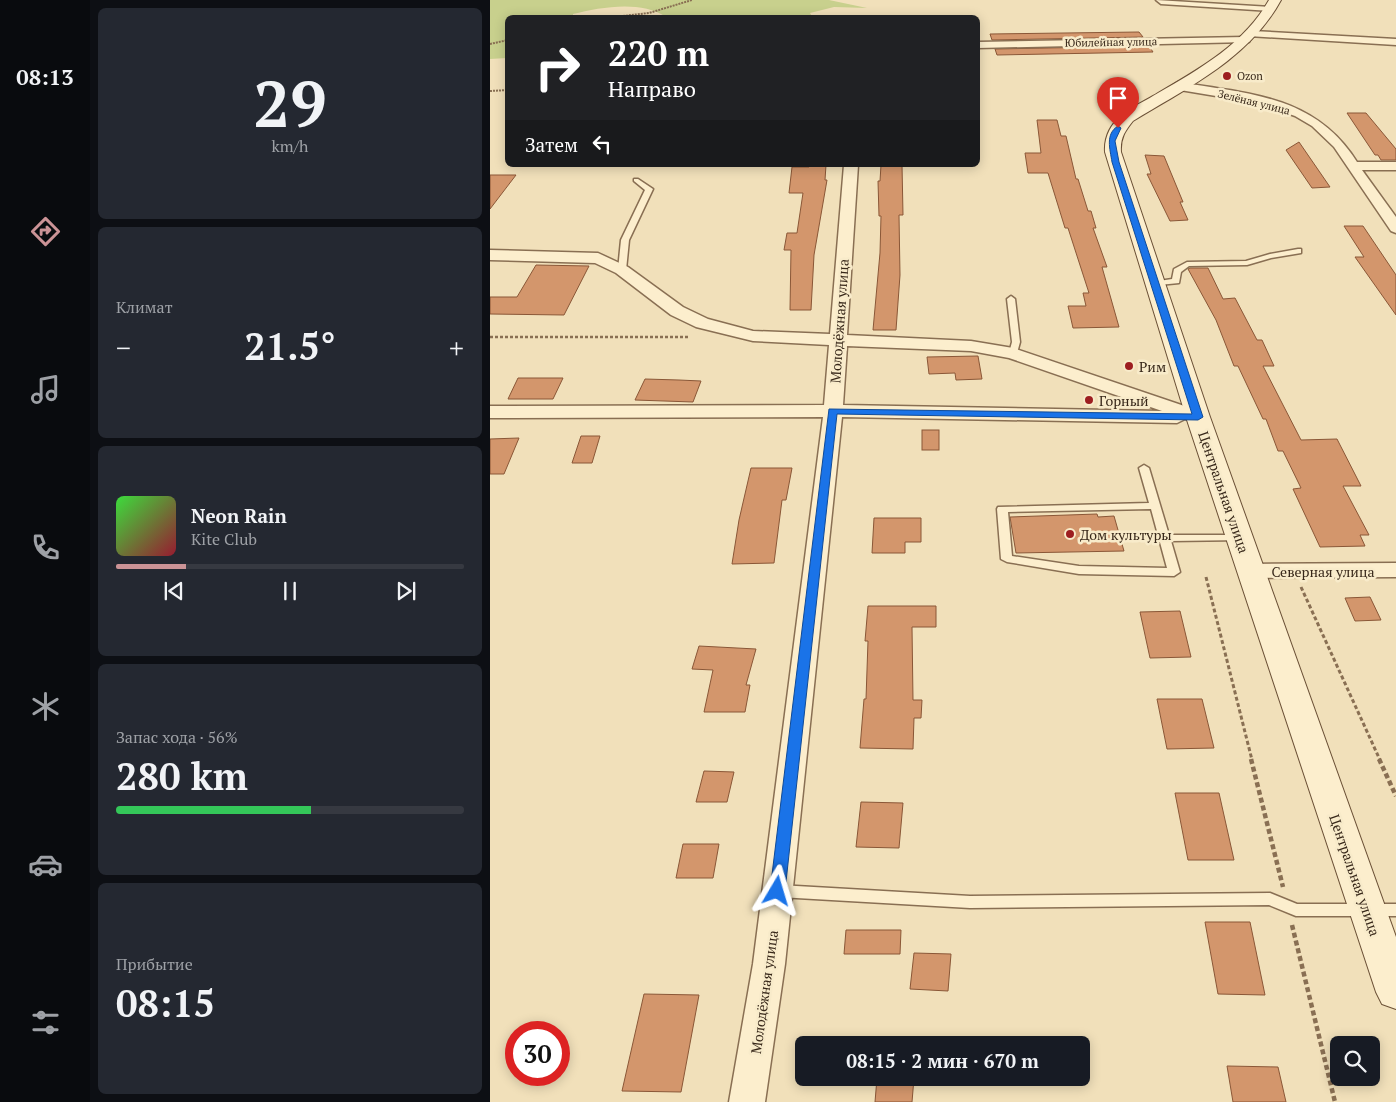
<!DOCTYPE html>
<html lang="ru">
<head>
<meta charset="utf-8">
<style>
  :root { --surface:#171b24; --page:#242831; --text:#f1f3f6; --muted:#9ea1a6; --line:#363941; --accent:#cb9396 }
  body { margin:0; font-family:"PT Serif",serif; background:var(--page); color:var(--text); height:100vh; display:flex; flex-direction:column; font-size:19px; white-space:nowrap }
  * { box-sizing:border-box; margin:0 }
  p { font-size:16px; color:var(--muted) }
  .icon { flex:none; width:28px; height:28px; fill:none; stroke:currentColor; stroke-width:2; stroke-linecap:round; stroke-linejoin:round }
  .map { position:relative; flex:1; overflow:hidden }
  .sheet { display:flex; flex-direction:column; gap:8px; padding:8px; background:#0d0f14; width:400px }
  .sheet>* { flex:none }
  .banner { position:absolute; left:15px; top:15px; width:475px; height:152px; border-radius:8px; box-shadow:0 2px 12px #0003; background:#202124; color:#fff; overflow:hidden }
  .controls { position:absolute; left:840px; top:1036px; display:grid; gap:10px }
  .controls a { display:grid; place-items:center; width:50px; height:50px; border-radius:8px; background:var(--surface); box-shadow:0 2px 12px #0003; font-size:25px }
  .speed { position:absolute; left:15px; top:1021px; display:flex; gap:10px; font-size:25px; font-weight:700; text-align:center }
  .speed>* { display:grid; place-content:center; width:65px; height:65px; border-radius:50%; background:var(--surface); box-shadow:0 2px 12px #0003; line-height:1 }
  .speed .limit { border:8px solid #d22; background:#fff; color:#111 }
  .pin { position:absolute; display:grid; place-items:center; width:42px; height:42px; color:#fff; margin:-51px -21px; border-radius:50% 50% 50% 0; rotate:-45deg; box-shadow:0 0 5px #0007 }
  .pin .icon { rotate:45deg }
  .me { position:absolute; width:55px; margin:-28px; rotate:7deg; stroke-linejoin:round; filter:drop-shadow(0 0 4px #0008) }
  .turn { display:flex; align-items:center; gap:18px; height:105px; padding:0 20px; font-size:22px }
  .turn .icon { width:65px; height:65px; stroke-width:2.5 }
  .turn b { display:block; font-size:35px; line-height:42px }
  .then { display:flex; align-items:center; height:48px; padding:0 20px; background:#0003; gap:10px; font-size:19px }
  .big { font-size:38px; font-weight:700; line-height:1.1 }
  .sheet .tile { flex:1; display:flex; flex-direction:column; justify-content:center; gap:8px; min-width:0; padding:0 18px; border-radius:8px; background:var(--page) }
  .sheet .dial { align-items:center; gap:0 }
  .dial b { font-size:65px; line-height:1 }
  .song { display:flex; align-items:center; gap:15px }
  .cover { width:60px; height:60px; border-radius:8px; background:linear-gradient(135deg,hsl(120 70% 55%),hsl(350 70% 35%)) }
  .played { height:5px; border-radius:2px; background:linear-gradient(90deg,var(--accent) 20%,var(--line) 20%) }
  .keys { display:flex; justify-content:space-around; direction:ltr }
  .heat { display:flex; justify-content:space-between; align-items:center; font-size:28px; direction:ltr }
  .charge { height:8px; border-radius:4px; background:linear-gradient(90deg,#34c759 56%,var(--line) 0) }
  .trip { position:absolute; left:305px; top:1036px; width:295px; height:50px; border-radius:8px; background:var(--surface); box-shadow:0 2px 12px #0003; font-weight:700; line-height:50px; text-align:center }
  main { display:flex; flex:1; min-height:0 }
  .tab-bar { display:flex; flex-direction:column; width:90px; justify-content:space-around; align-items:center; background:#090b0e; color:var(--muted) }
  .tab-bar .icon { width:35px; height:35px }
  .tab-bar .on { color:var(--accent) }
  .tab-bar b { font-size:22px; color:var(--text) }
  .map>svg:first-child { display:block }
</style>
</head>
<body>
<main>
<nav class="tab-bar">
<b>08:13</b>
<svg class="icon on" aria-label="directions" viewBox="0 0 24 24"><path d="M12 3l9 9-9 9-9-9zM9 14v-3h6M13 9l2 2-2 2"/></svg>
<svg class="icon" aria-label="music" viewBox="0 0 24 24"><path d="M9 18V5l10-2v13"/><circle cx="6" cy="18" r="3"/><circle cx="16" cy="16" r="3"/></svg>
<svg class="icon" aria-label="phone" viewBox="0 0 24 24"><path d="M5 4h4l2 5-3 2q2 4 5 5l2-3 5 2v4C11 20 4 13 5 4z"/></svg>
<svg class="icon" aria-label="climate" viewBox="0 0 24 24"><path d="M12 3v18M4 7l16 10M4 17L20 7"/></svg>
<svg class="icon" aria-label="car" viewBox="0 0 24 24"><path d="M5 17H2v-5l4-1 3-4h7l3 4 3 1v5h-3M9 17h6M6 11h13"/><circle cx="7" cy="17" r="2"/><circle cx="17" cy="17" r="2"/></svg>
<svg class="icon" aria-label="filters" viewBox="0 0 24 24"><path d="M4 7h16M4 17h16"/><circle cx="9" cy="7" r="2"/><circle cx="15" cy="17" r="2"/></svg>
</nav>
<section class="sheet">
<div class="tile dial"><b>29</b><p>km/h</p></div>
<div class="tile"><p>Климат</p>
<div class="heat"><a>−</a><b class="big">21.5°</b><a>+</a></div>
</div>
<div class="tile">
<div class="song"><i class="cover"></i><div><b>Neon Rain</b><p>Kite Club</p></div></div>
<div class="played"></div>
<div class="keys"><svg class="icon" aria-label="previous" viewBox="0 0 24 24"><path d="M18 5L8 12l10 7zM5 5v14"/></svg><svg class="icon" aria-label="pause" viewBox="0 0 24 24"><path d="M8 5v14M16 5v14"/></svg><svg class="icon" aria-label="next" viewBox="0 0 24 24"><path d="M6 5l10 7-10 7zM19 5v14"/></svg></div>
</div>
<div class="tile"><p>Запас хода · 56%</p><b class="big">280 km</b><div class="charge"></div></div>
<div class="tile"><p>Прибытие</p><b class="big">08:15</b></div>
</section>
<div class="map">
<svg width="906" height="1102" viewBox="0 0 906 1102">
  <rect width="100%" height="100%" fill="#f1e0ba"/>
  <path fill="#c8d08d" d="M0,0H339L377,8L344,7L320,13L323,18L176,17C151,0 111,7 83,14V17L18,18L17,58L0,59Z"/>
  <g fill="#d3966c" stroke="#8a5737">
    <path d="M649,32L653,37L502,40L500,34Z"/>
    <path d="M659,46L663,52L507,55L505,49Z"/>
    <path d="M857,113H876L906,149V160H891L888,155H885Z"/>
    <path d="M547,120H567L571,136H576L586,179H588L598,211H601L606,228H603L617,267H612L629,327L583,328L578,306H596L593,293H599L578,228H575L558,173H538L535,153H551Z"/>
    <path d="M809,142L840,187L822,188L796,150Z"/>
    <path d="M655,155L674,156L693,202H690L698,220L680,221L657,174H661Z"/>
    <path d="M319,165H336L335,180H337L324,255L321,310H300L301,250H294L297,233H307L313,193H299L302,167H319Z"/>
    <path d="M391,165H412L413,215H409L410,275L406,330H383L390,253L391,216H389L388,181H390Z"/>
    <path d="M0,175H26L0,209Z"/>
    <path d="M854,226H873L906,275V315L865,257H874Z"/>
    <path d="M46,265L99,266L74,315L0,314V297H27Z"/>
    <path d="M700,268H718L733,299L745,298L767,340H772L784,366H773L811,440L847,439L871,486H853L879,535H870L875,546L830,547L803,489L811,488L793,451H788L776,419H773L748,366H744L726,320L698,269Z"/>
    <path d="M488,356L492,379L466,380L465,373L439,374L437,357Z"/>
    <path d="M28,378H73L63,399H18Z"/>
    <path d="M155,379L189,380L211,381L203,402L145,400Z"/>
    <rect x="432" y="430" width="17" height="20"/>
    <path d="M91,436H110L102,463H82Z"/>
    <path d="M29,438L14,474H0V439Z"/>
    <path d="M261,468H302L296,500H292L284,563L242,564L249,520Z"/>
    <path d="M607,514L608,517L624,516L634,551L526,553L520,517Z"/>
    <path d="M384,518H431V542H415V553H382Z"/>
    <path d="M880,597L891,620L865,621L855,598Z"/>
    <path d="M378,606H446V627H422L423,700H432L431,718H424L423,749L370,748L374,699H376L378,641H375Z"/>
    <path d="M690,611L701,657L660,658L650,612Z"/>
    <path d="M209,646L266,649L256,685H260L255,712H214L223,670L202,669Z"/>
    <path d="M667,699H712L724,748L677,749Z"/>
    <path d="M214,771L244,772L237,802H206Z"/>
    <path d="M685,793H729L744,860H698Z"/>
    <path d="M371,802L413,803L409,848L366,847Z"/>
    <path d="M193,844H229L223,878H186Z"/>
    <path d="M715,922H760L775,995L728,994Z"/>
    <path d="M356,930H411L410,954H354Z"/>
    <path d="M424,953L461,954L458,991L420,989Z"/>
    <path d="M154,994L209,995L191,1092L132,1091Z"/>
    <path d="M737,1066L788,1067L796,1102H743Z"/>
    <path d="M387,1078H424L422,1102H385Z"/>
  </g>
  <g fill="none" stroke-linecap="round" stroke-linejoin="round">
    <g stroke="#896f53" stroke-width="3">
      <g id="lane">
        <path d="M666,0L781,7L784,9L781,11L671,4Z"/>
        <path d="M144,179H148L163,189L139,240L136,270L132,272L128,270L131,240L155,190L144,181Z"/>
        <path d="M808,249H811V253L781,258L757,265L699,266L691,272L689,283L669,285L665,283L669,281L682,279L684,269L697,262L756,261L780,254Z"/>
        <path d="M521,296L525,299L530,342L527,353L523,356L519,353L522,342L517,299Z"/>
        <path d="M654,465L659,468L679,535H750L754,536L756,538L754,540L681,541L690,572L684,576L589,574L517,562L511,559L507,509L508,507L659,503L649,468ZM661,509L677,568L589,566L522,556L518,512Z"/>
        <path d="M289,885L480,896L780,893L807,904H906V916H806L779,905L480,908L289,897L284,895L281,891L284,887Z"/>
      </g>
    </g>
    <g stroke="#896f53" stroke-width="3">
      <g id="street">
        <path d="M762,31L906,39V45L758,36L757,34L758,32Z"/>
        <path d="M755,37L760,40L759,42L488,48V42Z"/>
        <path d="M688,82C759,94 825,95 867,162H906V170H872L906,217V233L901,231L844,147L822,126L805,116L768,103L684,89L682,86Z"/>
        <path d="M354,165H368L357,335L481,341L523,348L715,413L718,417L715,421L708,423L695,419L687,423L352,417L295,964L275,1102H239L263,964L333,417L0,418V406L334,405L339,345L263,341L206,327L181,315L126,273L105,263L0,260V250L108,253L138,267L193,307L218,319L263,331L340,334ZM357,346L481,351L519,358L672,411L353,405Z"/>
        <path d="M906,563V577L761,578L753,576L750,571L753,566L761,564Z"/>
      </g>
    </g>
    <g stroke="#6b5036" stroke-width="2">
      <path id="secondary" d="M779,0H791C760,58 697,88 643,121C635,131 630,138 631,152L720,417L906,937V1009L892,1004L886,992L696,417L615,152C614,137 621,124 632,115C643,106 657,100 668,93C710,69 755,43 779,0Z"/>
    </g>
    <g stroke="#896f53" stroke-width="2" stroke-dasharray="2 1" stroke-linecap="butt">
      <path d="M115,18L159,13L202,0"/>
      <path d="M0,44L18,40"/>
      <path d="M0,91L18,90"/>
    </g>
    <path stroke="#896f53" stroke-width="2.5" stroke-dasharray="3 2" stroke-linecap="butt" d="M0,337H199"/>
    <g stroke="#896f53" stroke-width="3" stroke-dasharray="4 2.5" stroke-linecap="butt">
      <path d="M716,577L762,760"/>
      <path d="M811,587L890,760"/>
    </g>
    <g stroke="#896f53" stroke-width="4.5" stroke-dasharray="5 3" stroke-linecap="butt">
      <path d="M761,759L793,887"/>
      <path d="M889,759L906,796"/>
      <path d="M802,925L845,1102"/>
    </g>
    <use href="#lane" fill="#fceecd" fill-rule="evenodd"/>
    <use href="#street" fill="#fceecd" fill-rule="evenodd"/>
    <use href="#secondary" fill="#fceecd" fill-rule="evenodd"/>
  </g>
  <path fill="#1a73e8" stroke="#114b97" d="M628,126L631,128L625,141L629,162L713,417L708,420L347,414L295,891L293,895L287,897L282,895L280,891L339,409L702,414L622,162C620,149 615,134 628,126Z"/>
  <g fill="#9d1e20" stroke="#f8ebca" stroke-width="2">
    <circle cx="737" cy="76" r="5"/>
    <circle cx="639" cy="366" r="5"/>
    <circle cx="599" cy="400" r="5"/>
    <circle cx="580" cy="534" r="5"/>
  </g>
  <g text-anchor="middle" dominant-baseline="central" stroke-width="5" stroke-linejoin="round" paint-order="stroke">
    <g font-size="11" fill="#372719" stroke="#f8ebca">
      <text transform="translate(621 42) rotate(-1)">Юбилейная улица</text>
      <text transform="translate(764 102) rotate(14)">Зелёная улица</text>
    </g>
    <g font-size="11" fill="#372719" stroke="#f8ebca" text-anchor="start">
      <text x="747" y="76">Ozon</text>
    </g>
    <g font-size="14" fill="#372719" stroke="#f8ebca">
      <text transform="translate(349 321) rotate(-86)">Молодёжная улица</text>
      <text transform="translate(734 492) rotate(71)">Центральная улица</text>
      <text x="833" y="571">Северная улица</text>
      <text transform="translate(865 875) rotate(71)">Центральная улица</text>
      <text transform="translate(274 992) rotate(-82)">Молодёжная улица</text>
    </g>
    <g font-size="14" fill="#372719" stroke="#f8ebca" text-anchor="start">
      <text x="649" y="366">Рим</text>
      <text x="609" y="400">Горный</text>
      <text x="590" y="534">Дом культуры</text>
    </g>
  </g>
</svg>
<div class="controls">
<a><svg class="icon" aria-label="search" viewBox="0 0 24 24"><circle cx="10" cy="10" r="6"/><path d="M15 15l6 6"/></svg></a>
</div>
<div class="speed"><div class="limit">30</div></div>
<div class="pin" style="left:628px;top:128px;background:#d93025"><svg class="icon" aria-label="arrive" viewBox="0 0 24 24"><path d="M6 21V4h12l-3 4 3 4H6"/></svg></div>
<svg class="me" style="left:287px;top:891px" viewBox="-20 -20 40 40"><path d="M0-17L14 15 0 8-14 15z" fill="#1a73e8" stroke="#fff" stroke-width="4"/></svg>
<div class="trip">08:15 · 2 мин · 670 m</div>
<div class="banner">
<div class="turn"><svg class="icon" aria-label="right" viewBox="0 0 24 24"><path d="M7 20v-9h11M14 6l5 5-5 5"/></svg><div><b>220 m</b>Направо</div></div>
<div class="then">Затем<svg class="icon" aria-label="left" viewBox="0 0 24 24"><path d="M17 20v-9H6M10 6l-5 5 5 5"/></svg></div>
</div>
</div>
</main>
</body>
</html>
